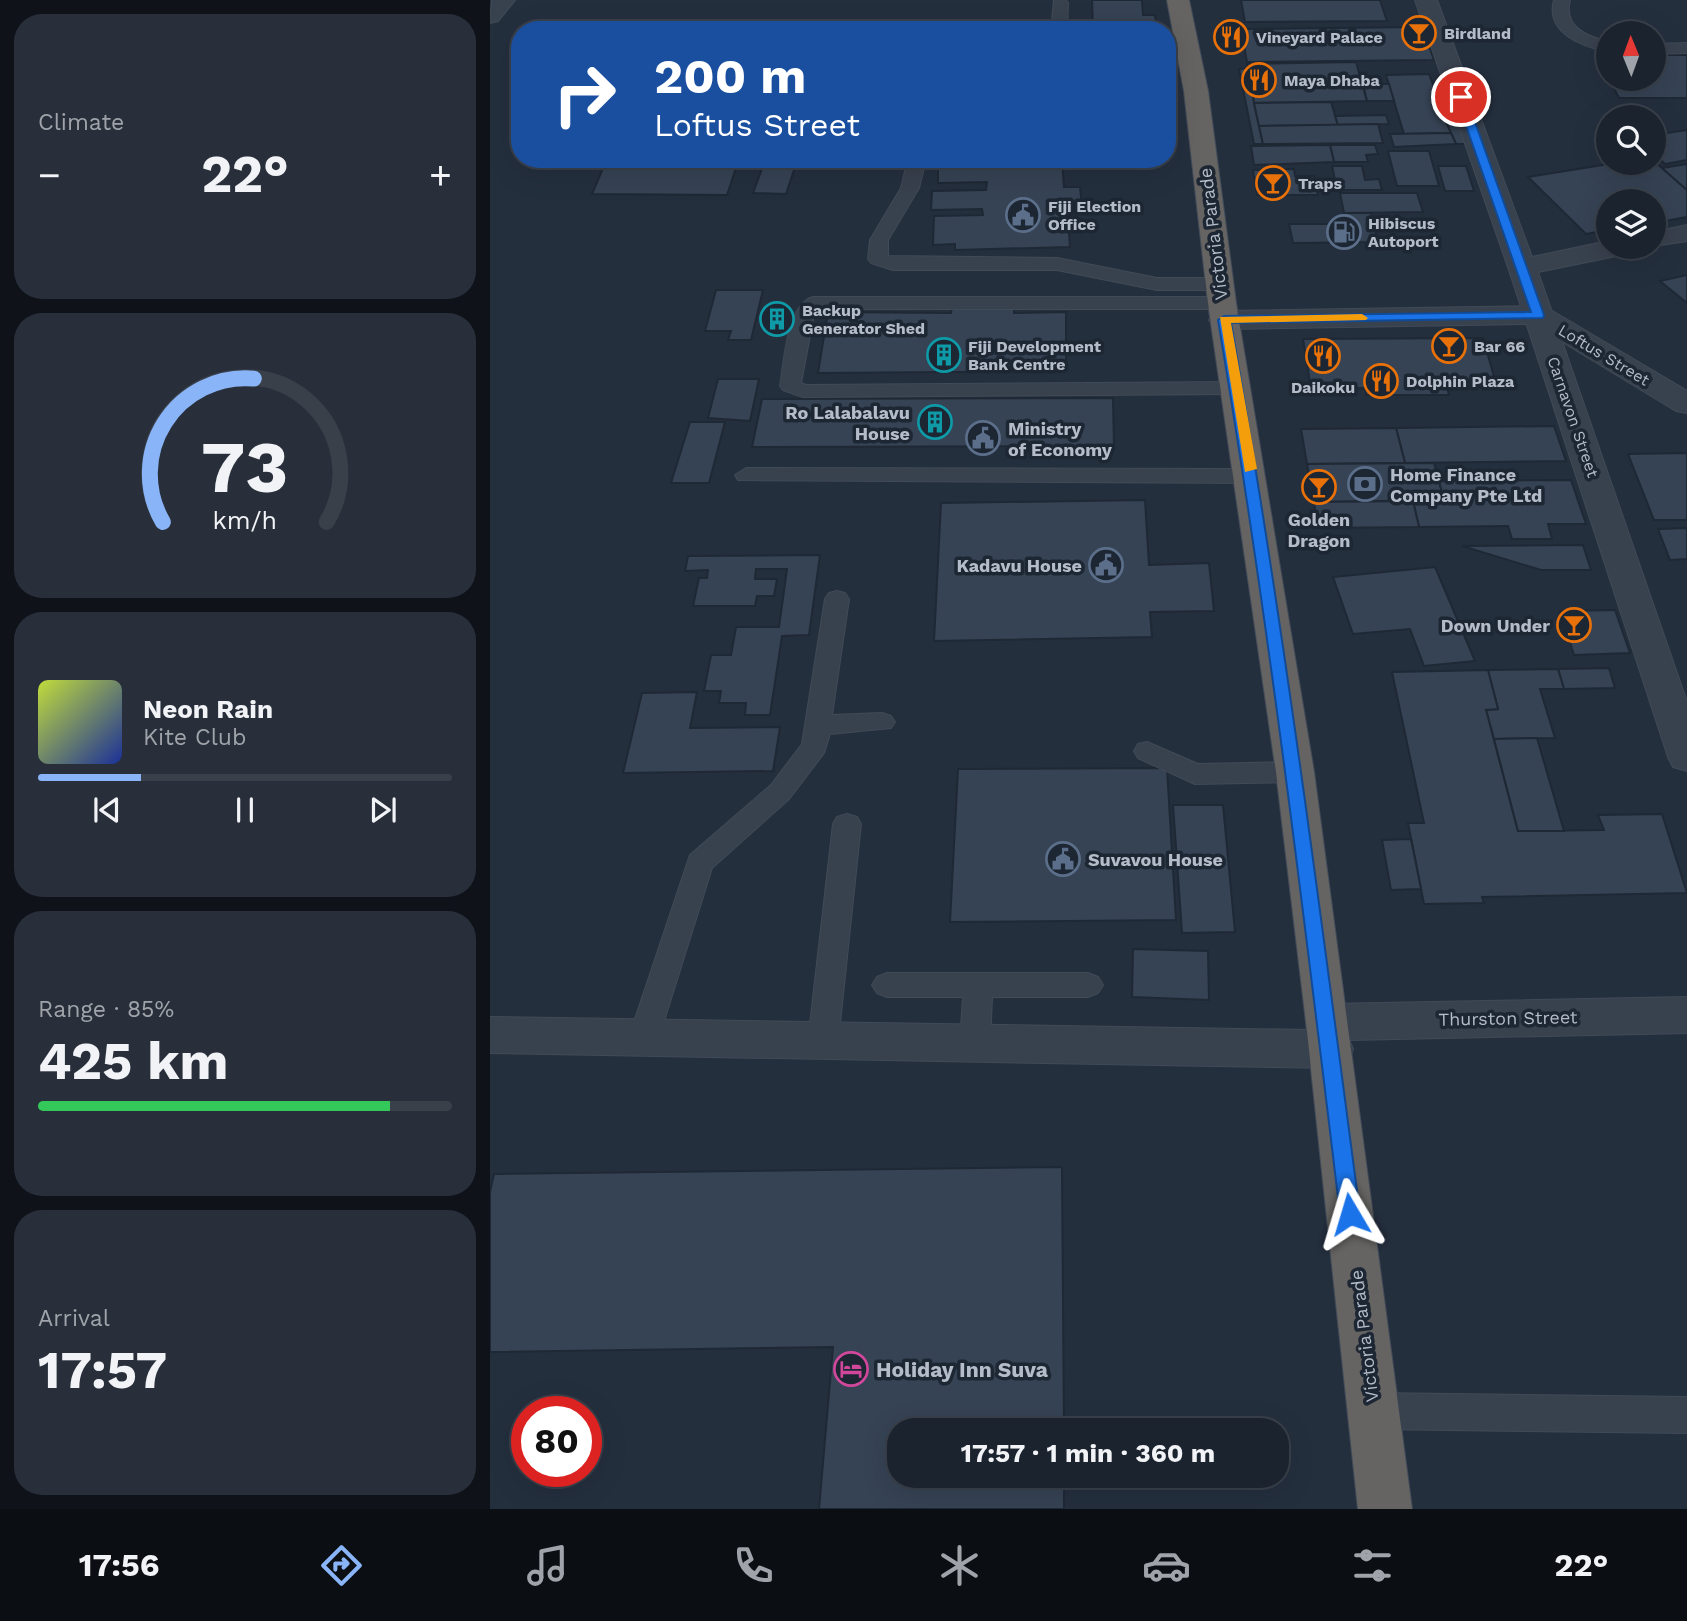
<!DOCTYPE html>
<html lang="en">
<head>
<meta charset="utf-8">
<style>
  :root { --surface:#1b232e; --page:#282f3a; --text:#f1f3f6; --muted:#a0a4aa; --line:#39404a; --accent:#8ab4f8 }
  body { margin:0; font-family:"Work Sans",sans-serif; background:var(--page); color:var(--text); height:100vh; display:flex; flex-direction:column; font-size:26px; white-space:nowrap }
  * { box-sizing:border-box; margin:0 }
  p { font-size:23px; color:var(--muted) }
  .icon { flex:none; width:38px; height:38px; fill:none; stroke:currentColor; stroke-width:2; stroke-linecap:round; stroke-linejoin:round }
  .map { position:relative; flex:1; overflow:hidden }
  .details { display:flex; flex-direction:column; gap:14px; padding:14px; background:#0f1319; width:490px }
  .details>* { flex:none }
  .banner { position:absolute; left:21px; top:21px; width:665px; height:147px; border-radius:28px; box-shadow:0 7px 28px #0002,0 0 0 2px var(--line); background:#1a4fa0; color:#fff; overflow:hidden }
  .needle { width:46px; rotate:359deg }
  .tools { position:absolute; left:1106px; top:21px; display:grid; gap:14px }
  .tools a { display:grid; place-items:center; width:70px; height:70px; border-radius:50%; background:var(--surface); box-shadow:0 7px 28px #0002,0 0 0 2px var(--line); font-size:35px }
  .speed { position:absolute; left:21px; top:1396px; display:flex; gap:14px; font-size:35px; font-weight:700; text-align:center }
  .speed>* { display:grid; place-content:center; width:91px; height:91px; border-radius:50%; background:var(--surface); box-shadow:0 7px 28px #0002,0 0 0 2px var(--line); line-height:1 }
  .speed .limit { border:10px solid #d22; background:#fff; color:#111 }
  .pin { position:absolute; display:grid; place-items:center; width:60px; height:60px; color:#fff; margin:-30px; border:4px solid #fff; border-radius:50%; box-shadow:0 2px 7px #0007 }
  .me { position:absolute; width:77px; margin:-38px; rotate:353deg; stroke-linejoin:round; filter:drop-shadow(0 0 5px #0008) }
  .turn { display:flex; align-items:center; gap:24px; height:147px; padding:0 28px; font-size:32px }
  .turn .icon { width:91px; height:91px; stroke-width:2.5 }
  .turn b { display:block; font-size:49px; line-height:60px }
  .big { font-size:52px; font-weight:700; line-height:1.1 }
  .details .card { flex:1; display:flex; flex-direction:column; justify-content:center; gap:10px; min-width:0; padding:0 24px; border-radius:28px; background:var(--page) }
  .details .dial { align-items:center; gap:0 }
  .dial svg { height:182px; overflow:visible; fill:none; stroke:var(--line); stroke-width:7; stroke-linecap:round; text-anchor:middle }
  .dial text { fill:var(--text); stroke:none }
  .song { display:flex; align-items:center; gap:21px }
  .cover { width:84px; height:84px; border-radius:10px; background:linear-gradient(135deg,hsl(70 70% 55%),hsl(230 70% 35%)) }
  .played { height:7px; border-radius:4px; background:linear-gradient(90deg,var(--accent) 25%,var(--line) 25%) }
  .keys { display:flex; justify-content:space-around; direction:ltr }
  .heat { display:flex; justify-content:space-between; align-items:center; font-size:38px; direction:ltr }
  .charge { height:10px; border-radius:5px; background:linear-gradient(90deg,#34c759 85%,var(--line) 0) }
  .trip { position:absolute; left:397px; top:1418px; width:402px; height:70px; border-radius:28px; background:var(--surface); box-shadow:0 7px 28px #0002,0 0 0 2px var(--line); font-weight:700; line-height:70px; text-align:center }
  .menu { display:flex; height:112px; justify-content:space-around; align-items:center; background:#0b0e12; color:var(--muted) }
  .menu .icon { width:49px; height:49px }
  .menu .current { color:var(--accent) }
  .menu b { font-size:32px; color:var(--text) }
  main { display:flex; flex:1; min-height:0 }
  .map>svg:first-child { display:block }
</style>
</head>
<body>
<main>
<section class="details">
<div class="card"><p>Climate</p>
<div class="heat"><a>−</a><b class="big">22°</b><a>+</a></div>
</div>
<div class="card dial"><svg viewBox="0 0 100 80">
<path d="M14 69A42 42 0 1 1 86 69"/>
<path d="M14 69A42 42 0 0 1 54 6" stroke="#8ab4f8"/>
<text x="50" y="56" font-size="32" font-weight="700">73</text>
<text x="50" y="72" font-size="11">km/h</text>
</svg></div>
<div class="card">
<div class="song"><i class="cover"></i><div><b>Neon Rain</b><p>Kite Club</p></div></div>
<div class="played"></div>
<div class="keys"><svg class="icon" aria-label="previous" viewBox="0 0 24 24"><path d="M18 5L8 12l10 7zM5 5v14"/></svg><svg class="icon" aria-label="pause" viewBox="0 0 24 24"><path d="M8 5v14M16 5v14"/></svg><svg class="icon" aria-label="next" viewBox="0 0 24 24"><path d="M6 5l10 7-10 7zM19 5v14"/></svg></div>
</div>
<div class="card"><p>Range · 85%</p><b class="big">425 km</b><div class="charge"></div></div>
<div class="card"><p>Arrival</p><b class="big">17:57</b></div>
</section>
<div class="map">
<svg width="1197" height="1509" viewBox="0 0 1197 1509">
  <rect width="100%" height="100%" fill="#242f3e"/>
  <g fill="#364354" stroke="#1f2835" stroke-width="2">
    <path d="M602,0H652L653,15H665L667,30H603Z"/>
    <path d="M751,0H890L897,21L755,22Z"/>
    <path d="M419,22L418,27L495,26V30H306L386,27V23Z"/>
    <path d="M932,27L944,60L757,62L751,29Z"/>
    <path d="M1164,55H1197V98H1129L1119,79H1164Z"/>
    <path d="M866,62L877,101L764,103L757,64Z"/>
    <path d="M758,68L764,103L773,144H764L749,69Z"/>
    <path d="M939,74L961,133L914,134L896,75Z"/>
    <path d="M873,84H899L904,101H877Z"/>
    <path d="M841,102L848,125L769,126L764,103Z"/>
    <path d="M959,103L978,144H966L948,104Z"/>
    <path d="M896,115L899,124L848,125L845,116Z"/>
    <path d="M888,124L893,143L773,144L769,126Z"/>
    <path d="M1197,130V160L1175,164L1164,154V135Z"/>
    <path d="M961,133L966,144L904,147L900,134Z"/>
    <path d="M840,145H885L888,154L876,155L878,162H844Z"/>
    <path d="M840,145L844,162L764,165L761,146Z"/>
    <path d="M898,151H939L949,186H907Z"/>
    <path d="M572,159L574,187H590L592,207H577L580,247L465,250V244L443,245L444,216L493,215L492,209L441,210L442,191L496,190L497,182L448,183V160Z"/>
    <path d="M116,161L248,162L237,195L102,194Z"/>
    <path d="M1164,161L1197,190V217L1164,223V201H1118V230L1096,234L1038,177L1125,163Z"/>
    <path d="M1197,164V190L1172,168Z"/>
    <path d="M273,166L305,167L296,194L263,193Z"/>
    <path d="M842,166H872L875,180L889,179L892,190H835L833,179L845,180Z"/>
    <path d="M948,166H976L984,191H955Z"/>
    <path d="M804,169L805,176H824L828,195H767L763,170Z"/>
    <path d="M850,193H927L933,212L854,213Z"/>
    <path d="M854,213H881L888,242L803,243L799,224H856Z"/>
    <path d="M1197,275V303L1170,281Z"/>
    <path d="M226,290H273L261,340H238L241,331H215Z"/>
    <path d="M524,304V313L576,312V371L328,373L338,312L461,313L462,305Z"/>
    <path d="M279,310H301L296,329H274Z"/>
    <path d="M993,338L1007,387H957L959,395H876L875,388L821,389L813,339Z"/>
    <path d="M228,379H269L260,421L218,418Z"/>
    <path d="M623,398L624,446L262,447L272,399Z"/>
    <path d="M200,422H235L219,483H181Z"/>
    <path d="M1064,426L1076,461L915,463L906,428Z"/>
    <path d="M906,428L915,463L817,464L811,429Z"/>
    <path d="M1197,453V520H1164L1138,454Z"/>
    <path d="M944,463L954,500L824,502L817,464Z"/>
    <path d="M1081,480L1096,524H1058L1062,539H1022L1018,526L929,527L923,501L954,500L949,481Z"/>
    <path d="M655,500L659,565L719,563L724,611L660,612L662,637L444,641L451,503Z"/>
    <path d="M923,501L929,527L828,528L824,502Z"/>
    <path d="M1197,528V559L1180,560L1168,529Z"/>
    <path d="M1093,545L1101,570H1051L972,546Z"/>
    <path d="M330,555L319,635L292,636L280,715H255L256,703H229L231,691H214L221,655H241L246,627H289L297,569H266L265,579H287L284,596H267L265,606H203L209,578H217L218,570L195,571L198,556Z"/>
    <path d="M945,567L985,661L934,666L920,629L863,634L843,577Z"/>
    <path d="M1125,610L1140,653L1084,655L1070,611Z"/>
    <path d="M1119,668L1125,688L1074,689L1068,669Z"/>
    <path d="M1068,669L1074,689H1050L1065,738L1004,739L996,710L1008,709L998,670Z"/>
    <path d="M998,670L1008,709L996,710L1028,831L1114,830L1108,815L1172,814L1197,893L992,897L994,903L934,904L918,823H934L902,672Z"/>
    <path d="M207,692L200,728L290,727L283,771L133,773L152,693Z"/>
    <path d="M1047,738L1074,831H1028L1004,739Z"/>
    <path d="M677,768L686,920L460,922L468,769Z"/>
    <path d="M683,805H733L745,932L692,933Z"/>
    <path d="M921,839L931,889L901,890L892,840Z"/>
    <path d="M643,949L718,951L719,1000L642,997Z"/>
    <path d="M572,1167L574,1430H410V1475H574V1509H329L343,1347L0,1352V1192L4,1174Z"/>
  </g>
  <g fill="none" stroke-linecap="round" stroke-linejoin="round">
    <g stroke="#414a57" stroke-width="2">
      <g id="service">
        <path d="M564,0H576L578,3L577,30H561Z"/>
        <path d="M1064,0H1080C1073,27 1096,36 1118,42V52C1092,46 1055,33 1064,0Z"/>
        <path d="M1197,43V53L1164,54V44Z"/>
        <path d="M418,159H436L429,188L398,240V256L567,258L667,278H730L740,284L730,290H667L567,270H403L381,263L378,259L380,240L411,188Z"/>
        <path d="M323,297H732L742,303L732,309H328L324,314L311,383L316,385L746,382L756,388L746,394L313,397L293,390L290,386C294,362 297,304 323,297Z"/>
        <path d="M256,468L761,469L772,476L761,483L248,480L245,475Z"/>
        <path d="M347,591L355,593L359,599L342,715L392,713L401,716L405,722L401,728L340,734L334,753L299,799L222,868L168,1040L164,1049L153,1053L142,1049L138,1040L200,855L281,785L312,744L335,599L339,593Z"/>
        <path d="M657,742L708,764L805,762L814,765L818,772L814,779L805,782L705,784L648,758L644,751L648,744Z"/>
        <path d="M357,814L367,817L371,824L348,1042L344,1051L333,1055L322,1051L318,1042L343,824L347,817Z"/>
        <path d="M397,973H598L608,977L613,985L608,993L598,997H502L500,1044L496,1053L485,1057L474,1053L470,1044L473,997H397L387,993L382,985L387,977Z"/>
        <path d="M883,1393L1197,1397V1433L883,1429L870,1423L865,1411L870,1399Z"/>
      </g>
    </g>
    <g stroke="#414a57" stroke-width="2">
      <g id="minor">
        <path d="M2,0H25L8,21L0,23Z"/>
        <path d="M925,0H947L1042,257L1118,241V247H1145L1141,253L1048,272L1197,702V771L1183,767L1178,757L1018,267Z"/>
        <path d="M1197,225V241L1158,247H1164V232Z"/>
        <path d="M1197,997V1033L859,1040L863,1049L857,1062L841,1068L0,1053V1017L820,1030L816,1022L822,1009L838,1004Z"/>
      </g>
    </g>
    <g stroke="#414a57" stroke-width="2">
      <path id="tertiary" d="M1049,306L1059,309L1197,391V413L1186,411L1043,324L734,329L724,326L719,320L724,314L734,311Z"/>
    </g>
    <g stroke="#434c59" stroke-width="2">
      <path id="trunk" d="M677,0H699L718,91L746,303L824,772L922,1509H868L816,1022L786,772L718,303L694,91Z"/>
    </g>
    <use href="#service" fill="#38414e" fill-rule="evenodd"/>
    <use href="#minor" fill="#38414e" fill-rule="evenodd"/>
    <use href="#tertiary" fill="#38414e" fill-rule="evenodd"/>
    <use href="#trunk" fill="#656462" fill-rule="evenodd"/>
  </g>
  <path fill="#1a73e8" stroke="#114b97" stroke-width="2" d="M971,94L976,97L1054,315L1053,318L741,323C793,619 831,916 870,1214L867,1220L860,1223L853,1220L850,1214C814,915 778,616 728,320L734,316L1041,312L966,97Z"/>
  <path fill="#f59e0b" d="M872,314L878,318L876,320L741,323L767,469L755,472L730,317Z"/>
  <defs>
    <g id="bar-ring" transform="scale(1.75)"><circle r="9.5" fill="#1d2633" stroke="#e8710a" stroke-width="1.5"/><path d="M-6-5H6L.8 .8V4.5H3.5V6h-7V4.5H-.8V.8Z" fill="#e8710a"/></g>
    <g id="restaurant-ring" transform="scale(1.75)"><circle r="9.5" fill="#1d2633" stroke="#e8710a" stroke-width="1.5"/><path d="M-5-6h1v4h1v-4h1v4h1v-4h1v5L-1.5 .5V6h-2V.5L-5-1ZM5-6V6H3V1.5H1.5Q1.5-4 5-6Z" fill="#e8710a"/></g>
    <g id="civic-ring" transform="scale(1.75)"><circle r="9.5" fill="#1d2633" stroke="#5c6f8a" stroke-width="1.5"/><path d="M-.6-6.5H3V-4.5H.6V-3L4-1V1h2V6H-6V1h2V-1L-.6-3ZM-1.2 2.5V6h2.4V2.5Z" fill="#5c6f8a"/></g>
    <g id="fuel-ring" transform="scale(1.75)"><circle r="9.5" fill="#1d2633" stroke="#5c6f8a" stroke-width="1.5"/><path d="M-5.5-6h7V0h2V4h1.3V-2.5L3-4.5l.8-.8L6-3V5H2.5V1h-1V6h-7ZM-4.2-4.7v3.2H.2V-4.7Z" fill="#5c6f8a"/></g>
    <g id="building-ring" transform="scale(1.75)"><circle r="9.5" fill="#1d2633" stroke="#0f9aa8" stroke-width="1.5"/><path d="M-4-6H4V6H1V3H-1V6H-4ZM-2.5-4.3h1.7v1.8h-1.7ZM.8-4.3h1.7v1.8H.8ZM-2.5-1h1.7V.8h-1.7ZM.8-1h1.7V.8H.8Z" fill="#0f9aa8"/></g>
    <g id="bank-ring" transform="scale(1.75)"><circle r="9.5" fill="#1d2633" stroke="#5c6f8a" stroke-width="1.5"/><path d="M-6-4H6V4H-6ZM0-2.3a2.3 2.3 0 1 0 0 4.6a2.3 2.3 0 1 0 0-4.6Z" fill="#5c6f8a"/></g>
    <g id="hotel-ring" transform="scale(1.75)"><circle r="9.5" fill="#1d2633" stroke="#d1479c" stroke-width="1.5"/><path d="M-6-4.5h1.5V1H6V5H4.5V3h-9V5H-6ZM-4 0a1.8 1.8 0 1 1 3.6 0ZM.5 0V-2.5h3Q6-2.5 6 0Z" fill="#d1479c"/></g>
  </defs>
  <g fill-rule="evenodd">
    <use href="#bar-ring" x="929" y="33"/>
    <use href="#restaurant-ring" x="741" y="37"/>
    <use href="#restaurant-ring" x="769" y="80"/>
    <use href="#bar-ring" x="783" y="183"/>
    <use href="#civic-ring" x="533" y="215"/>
    <use href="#fuel-ring" x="854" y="232"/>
    <use href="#building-ring" x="287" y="319"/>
    <use href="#bar-ring" x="959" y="346"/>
    <use href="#building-ring" x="454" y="355"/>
    <use href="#restaurant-ring" x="833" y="356"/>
    <use href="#restaurant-ring" x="891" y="381"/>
    <use href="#building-ring" x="445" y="422"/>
    <use href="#civic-ring" x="493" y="438"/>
    <use href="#bank-ring" x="875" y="484"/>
    <use href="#bar-ring" x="829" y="487"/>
    <use href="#civic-ring" x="616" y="565"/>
    <use href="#bar-ring" x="1084" y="625"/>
    <use href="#civic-ring" x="573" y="859"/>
    <use href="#hotel-ring" x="361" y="1369"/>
  </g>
  <g text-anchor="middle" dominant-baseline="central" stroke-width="7" stroke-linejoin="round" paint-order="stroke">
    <g font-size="16" font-weight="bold" fill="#b4bcc9" stroke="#1d2633" text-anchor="start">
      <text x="954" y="33">Birdland</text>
      <text x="766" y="37">Vineyard Palace</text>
      <text x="794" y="80">Maya Dhaba</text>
      <text x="808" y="183">Traps</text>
      <text x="558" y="206">Fiji Election<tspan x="558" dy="18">Office</tspan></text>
      <text x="878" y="223">Hibiscus<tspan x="878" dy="18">Autoport</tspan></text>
      <text x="312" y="310">Backup<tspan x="312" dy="18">Generator Shed</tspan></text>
      <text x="478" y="346">Fiji Development<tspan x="478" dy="18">Bank Centre</tspan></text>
      <text x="984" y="346">Bar 66</text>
      <text x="916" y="381">Dolphin Plaza</text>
      <text x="833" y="387" text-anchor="middle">Daikoku</text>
    </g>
    <g font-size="16" fill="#b4bcc9" stroke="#1d2633">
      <text transform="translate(1114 355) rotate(31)">Loftus Street</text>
      <text transform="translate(1083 417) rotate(71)">Carnavon Street</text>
    </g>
    <g font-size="18" fill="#b4bcc9" stroke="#1d2633">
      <text transform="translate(723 234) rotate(-97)">Victoria Parade</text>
      <text transform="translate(1018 1018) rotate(-1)">Thurston Street</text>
      <text transform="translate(874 1336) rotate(-97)">Victoria Parade</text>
    </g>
    <g font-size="18" font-weight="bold" fill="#b4bcc9" stroke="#1d2633" text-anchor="end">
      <text x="420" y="412">Ro Lalabalavu<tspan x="420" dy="21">House</tspan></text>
      <text x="518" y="428" text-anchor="start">Ministry<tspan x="518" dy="21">of Economy</tspan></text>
      <text x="900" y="474" text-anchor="start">Home Finance<tspan x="900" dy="21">Company Pte Ltd</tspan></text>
      <text x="829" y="519" text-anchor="middle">Golden<tspan x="829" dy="21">Dragon</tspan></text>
      <text x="592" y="565">Kadavu House</text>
      <text x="1060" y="625">Down Under</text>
      <text x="598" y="859" text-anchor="start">Suvavou House</text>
    </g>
    <g font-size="21" font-weight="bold" fill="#b4bcc9" stroke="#1d2633" text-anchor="start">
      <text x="386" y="1369">Holiday Inn Suva</text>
    </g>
  </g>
</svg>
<div class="tools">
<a><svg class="needle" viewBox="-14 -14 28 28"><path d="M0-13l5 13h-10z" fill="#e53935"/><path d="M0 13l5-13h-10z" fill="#a0a4aa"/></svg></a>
<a><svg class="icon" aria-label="search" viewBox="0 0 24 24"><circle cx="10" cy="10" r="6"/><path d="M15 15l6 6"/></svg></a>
<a><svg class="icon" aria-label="layers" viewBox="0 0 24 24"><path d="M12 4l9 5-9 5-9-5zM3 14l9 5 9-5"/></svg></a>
</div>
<div class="speed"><div class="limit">80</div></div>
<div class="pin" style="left:971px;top:97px;background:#d93025"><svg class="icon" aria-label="arrive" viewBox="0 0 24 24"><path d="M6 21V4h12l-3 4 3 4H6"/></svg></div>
<svg class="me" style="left:860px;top:1214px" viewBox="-20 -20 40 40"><path d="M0-17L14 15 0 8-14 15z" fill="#1a73e8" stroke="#fff" stroke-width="4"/></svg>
<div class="trip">17:57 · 1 min · 360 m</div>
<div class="banner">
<div class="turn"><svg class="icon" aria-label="right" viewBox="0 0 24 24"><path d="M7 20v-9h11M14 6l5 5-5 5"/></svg><div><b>200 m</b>Loftus Street</div></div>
</div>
</div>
</main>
<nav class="menu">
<b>17:56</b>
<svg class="icon current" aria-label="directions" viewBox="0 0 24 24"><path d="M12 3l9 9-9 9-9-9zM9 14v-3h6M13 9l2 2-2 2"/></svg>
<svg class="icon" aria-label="music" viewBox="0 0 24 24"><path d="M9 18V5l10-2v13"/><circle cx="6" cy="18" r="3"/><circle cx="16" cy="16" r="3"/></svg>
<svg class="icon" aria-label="phone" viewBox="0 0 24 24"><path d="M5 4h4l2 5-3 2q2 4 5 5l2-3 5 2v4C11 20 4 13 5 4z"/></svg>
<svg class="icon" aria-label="climate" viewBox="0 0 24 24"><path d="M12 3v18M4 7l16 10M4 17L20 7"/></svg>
<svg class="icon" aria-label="car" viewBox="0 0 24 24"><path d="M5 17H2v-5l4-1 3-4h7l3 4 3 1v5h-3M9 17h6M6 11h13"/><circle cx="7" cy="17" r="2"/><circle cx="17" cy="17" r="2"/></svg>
<svg class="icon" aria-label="filters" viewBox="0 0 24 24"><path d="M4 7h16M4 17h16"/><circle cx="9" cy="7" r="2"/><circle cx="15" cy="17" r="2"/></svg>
<b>22°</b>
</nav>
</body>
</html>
